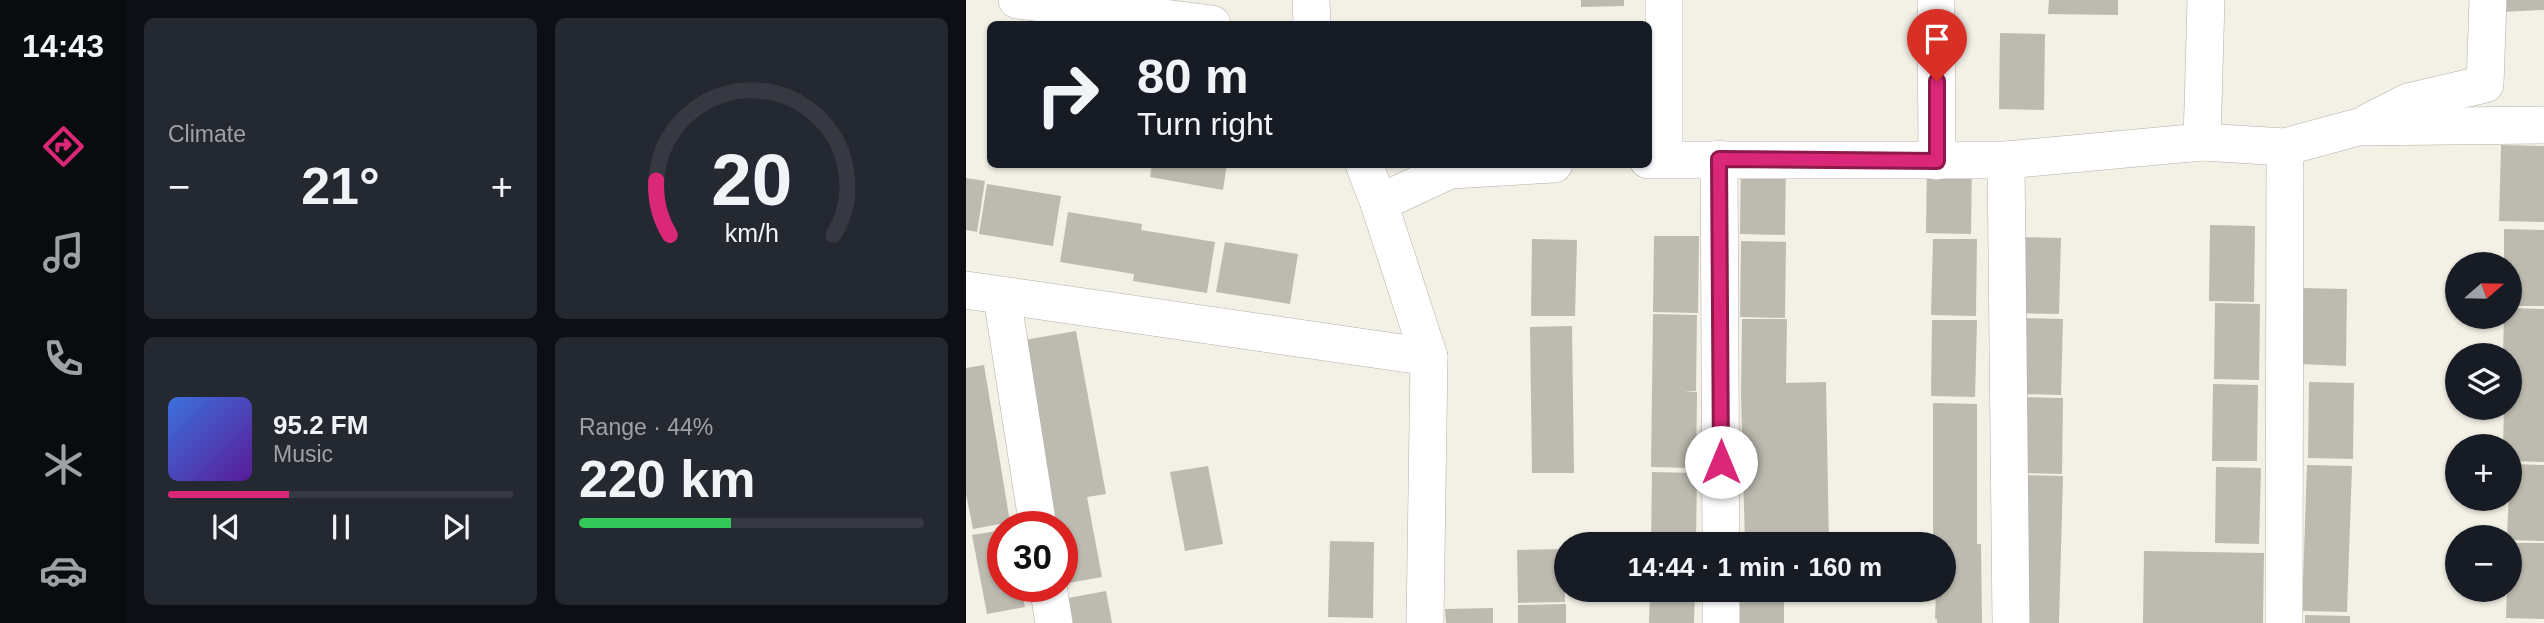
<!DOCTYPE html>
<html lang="en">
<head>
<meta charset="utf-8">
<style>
  :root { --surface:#171b24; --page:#242831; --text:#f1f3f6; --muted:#9ea1a6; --line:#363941; --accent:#db2777 }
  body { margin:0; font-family:Helvetica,sans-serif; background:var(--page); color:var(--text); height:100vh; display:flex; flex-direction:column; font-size:26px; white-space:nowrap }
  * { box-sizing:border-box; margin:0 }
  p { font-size:23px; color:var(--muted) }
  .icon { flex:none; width:38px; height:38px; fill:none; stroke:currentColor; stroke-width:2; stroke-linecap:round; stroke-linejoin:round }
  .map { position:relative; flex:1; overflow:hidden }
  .sheet { display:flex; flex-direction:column; gap:18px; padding:18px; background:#0d0f14; width:840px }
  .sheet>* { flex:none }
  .top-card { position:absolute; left:21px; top:21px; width:665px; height:147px; border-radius:10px; box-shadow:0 2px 5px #0004; background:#171b24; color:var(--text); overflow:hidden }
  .needle { width:46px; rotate:70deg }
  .buttons { position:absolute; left:1479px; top:252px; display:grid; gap:14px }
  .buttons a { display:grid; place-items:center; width:77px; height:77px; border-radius:50%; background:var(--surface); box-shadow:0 2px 5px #0004; font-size:35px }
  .speed { position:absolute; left:21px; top:511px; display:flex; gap:14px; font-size:35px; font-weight:700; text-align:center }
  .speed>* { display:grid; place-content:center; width:91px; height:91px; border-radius:50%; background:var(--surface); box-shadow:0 2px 5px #0004; line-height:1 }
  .speed .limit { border:10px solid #d22; background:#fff; color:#111 }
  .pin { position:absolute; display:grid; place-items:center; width:60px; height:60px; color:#fff; margin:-72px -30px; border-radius:50% 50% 50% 0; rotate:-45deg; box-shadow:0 0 7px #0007 }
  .pin .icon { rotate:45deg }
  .me { position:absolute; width:77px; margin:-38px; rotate:0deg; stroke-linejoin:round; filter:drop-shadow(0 0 5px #0008) }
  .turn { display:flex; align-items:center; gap:24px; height:147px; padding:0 35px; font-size:32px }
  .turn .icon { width:91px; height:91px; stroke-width:2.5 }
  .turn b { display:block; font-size:49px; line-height:60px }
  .big { font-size:52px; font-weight:800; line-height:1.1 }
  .sheet .card { flex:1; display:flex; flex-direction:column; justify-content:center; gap:10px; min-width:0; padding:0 24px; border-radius:10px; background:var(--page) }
  .sheet .dial { align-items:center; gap:0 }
  .dial svg { height:182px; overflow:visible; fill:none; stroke:var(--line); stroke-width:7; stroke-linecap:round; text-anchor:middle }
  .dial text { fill:var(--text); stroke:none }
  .song { display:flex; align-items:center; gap:21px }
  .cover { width:84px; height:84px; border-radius:10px; background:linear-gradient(135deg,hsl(220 70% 55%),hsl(270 70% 35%)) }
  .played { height:7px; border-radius:4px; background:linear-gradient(90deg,var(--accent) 35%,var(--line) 35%) }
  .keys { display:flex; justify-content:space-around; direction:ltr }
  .heat { display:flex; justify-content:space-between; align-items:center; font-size:38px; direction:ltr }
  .charge { height:10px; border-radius:5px; background:linear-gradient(90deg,#34c759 44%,var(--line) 0) }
  .sheet .tiles { flex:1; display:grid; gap:18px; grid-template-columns:repeat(2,1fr) }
  .trip { position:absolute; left:588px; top:532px; width:402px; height:70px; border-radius:35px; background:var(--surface); box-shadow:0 2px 5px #0004; font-weight:800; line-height:70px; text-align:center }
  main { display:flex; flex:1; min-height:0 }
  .tabs { display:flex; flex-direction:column; width:126px; justify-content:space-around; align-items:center; background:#090b0e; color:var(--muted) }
  .tabs .icon { width:49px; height:49px }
  .tabs .current { color:var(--accent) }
  .tabs b { font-size:32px; color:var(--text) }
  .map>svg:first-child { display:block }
</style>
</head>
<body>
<main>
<nav class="tabs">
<b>14:43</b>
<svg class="icon current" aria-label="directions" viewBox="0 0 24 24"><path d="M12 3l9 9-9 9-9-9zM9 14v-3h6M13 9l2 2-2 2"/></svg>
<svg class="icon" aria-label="music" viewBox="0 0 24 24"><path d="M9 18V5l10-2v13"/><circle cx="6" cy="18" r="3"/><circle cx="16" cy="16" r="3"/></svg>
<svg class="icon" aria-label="phone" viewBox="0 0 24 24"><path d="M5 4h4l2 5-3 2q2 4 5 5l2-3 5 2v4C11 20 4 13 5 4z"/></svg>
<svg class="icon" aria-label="climate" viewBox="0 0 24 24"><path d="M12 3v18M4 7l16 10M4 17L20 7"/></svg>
<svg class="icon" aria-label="car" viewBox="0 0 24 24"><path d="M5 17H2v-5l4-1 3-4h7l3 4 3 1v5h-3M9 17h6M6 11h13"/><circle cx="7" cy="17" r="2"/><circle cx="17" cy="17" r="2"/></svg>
</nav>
<section class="sheet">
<div class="tiles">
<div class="card"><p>Climate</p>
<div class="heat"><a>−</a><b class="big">21°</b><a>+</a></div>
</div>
<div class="card dial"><svg viewBox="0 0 100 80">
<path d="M14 69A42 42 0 1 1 86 69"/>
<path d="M14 69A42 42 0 0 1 8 45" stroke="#db2777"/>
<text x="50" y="56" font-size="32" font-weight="700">20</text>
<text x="50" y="72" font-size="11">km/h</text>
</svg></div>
<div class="card">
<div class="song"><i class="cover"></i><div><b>95.2 FM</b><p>Music</p></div></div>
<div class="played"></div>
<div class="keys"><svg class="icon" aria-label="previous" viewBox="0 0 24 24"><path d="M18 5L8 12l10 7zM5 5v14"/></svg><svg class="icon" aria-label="pause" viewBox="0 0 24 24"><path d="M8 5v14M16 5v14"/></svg><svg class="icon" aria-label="next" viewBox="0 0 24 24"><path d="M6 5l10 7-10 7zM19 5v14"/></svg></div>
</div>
<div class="card"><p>Range · 44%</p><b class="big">220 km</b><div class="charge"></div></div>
</div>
</section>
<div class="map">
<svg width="1578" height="623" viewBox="0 0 1578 623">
  <rect width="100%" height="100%" fill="#f3f0e6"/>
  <g fill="#bdbbb0">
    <path d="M615,0H658V6L615,7Z"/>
    <path d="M1083,0H1152V15L1082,14Z"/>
    <path d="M1533,0H1578V10L1534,12Z"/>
    <path d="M1034,33L1079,34L1078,110L1033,109Z"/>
    <path d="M1535,145L1578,146V222L1533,221Z"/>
    <path d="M961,157L1006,158L1005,234L960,233Z"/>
    <path d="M775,158L820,159L819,235L774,234Z"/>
    <path d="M186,164H261L257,190L184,177Z"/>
    <path d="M0,178L19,181L11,232L0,230Z"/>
    <path d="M21,184L95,196L87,246L13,234Z"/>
    <path d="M102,212L176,224L175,230L249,242L241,293L167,281L168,274L94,262Z"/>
    <path d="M1244,225L1289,226L1288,302L1243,301Z"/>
    <path d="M1538,229L1578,230V306H1544V264H1538Z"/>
    <path d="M688,236H733L732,313L687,312Z"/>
    <path d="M1050,237L1095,238L1093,314L1049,313Z"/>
    <path d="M566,239L611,240L609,316H565Z"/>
    <path d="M967,239H1011L1010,316L965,315Z"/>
    <path d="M775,241L820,242L819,318L774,317Z"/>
    <path d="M259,242L332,254L324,304L250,292Z"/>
    <path d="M1336,288L1381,289L1380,366L1335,364Z"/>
    <path d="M1249,303L1294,304L1293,380L1248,379Z"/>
    <path d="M1544,308L1578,309V462L1544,461V446H1537L1538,408H1544V355H1537L1538,317H1544Z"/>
    <path d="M687,314L731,315L730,391L718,392H731L730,468L685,467Z"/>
    <path d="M1052,318L1097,319L1095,395L1051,394Z"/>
    <path d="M776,319H821L820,383L860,382L863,544H779L775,395Z"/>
    <path d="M966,320H1011L1009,397L965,396Z"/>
    <path d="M606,326L608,473H566L564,327Z"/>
    <path d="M110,331L140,494L121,497L136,577L97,584L96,527H87L53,341Z"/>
    <path d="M18,365L44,522L7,529L0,494V368Z"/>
    <path d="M1343,382L1388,383L1387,459L1342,458Z"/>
    <path d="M1247,384L1292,385L1291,461H1246Z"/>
    <path d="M1053,397L1097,398L1096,474L1052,473Z"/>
    <path d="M967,403L1011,404V544H1015L1016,623H971V619H969L970,590H978V544H967Z"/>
    <path d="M1544,464L1578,465V541L1544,540V537H1541Z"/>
    <path d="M1341,465L1386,466L1381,612L1336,611Z"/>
    <path d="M242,466L257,544L219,551L204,472Z"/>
    <path d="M1250,467L1295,468L1293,544L1249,543Z"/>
    <path d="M686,472L731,473L730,544H685Z"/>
    <path d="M1053,475L1097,476L1093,623H1048Z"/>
    <path d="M37,530V586H55L59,607L21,614L6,535Z"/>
    <path d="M364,541L408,542L407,618L362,617Z"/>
    <path d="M1544,543H1578V619L1540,618L1541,590H1544Z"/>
    <path d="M598,549L599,602L552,603L551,550Z"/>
    <path d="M1178,551L1298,553L1297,623H1177Z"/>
    <path d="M684,590H729L728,623H683Z"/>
    <rect x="773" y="590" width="45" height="33"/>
    <path d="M140,591L146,623H107L102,598Z"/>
    <path d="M600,604V623H552V605Z"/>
    <path d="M527,608V623H480L479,609Z"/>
    <path d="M1339,615L1384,616V623H1339Z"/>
  </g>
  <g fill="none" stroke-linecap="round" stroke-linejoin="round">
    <g stroke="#b2afa5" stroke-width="38">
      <g id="minor">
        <path d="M51,0L246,24"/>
        <path d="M345,0L346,24"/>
        <path d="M970,0L971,161"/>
        <path d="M1403,122L1442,102L1519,84L1522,0"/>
        <path d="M1236,142L1240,0"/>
        <path d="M698,159V0"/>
        <path d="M753,159L755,544"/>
        <path d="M682,160H1040L1236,142L1319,147L1392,127L1578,125"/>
        <path d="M1040,160L1045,623"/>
        <path d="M398,164L413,203L463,357L459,623"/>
        <path d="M413,203L484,170L588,164"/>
        <path d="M0,290L463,357"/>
        <path d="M36,297L72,527"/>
        <path d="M82,586L88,623"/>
        <path d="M755,590V623"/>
        <path d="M1318,623L1319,147"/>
      </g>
    </g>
    <use href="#minor" stroke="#fff" stroke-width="37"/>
  </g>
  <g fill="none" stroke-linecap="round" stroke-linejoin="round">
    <g stroke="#8e194d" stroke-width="18">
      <path id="route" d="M755,462L753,159L971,161V81"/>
    </g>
    <use href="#route" stroke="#db2777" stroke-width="12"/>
  </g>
</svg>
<div class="buttons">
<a><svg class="needle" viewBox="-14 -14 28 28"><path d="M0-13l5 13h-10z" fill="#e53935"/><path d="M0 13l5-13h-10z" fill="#9ea1a6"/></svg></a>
<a><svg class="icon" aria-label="layers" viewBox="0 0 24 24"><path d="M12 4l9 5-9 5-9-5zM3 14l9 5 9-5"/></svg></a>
<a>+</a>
<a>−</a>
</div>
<div class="speed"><div class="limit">30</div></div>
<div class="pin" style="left:971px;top:81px;background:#d93025"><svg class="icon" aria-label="arrive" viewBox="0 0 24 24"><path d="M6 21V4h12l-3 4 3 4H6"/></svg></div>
<svg class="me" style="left:755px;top:462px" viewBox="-20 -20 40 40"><circle r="19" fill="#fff"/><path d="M0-13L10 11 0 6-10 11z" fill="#db2777"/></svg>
<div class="trip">14:44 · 1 min · 160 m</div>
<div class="top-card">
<div class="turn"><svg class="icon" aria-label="right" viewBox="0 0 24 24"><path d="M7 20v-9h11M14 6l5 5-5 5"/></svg><div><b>80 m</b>Turn right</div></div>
</div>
</div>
</main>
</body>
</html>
